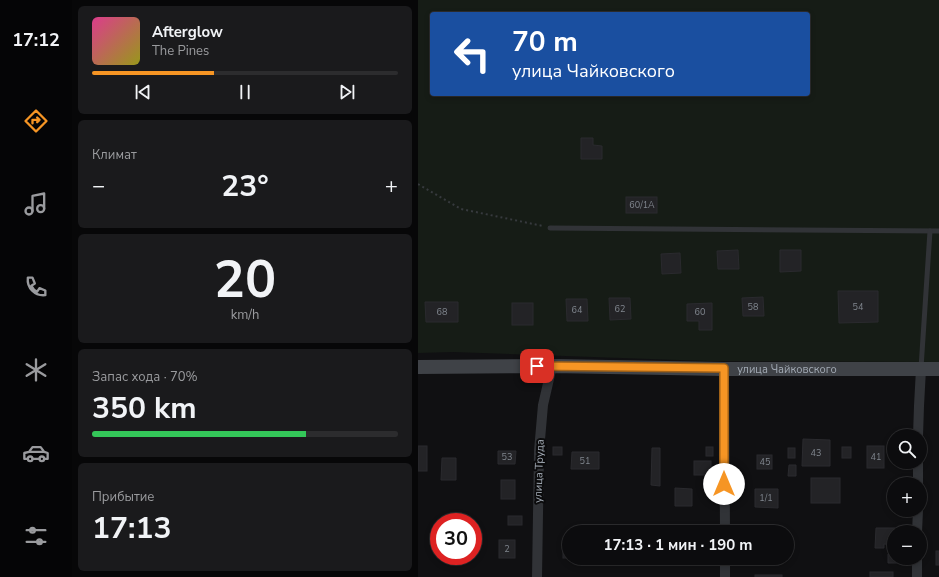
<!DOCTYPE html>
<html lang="ru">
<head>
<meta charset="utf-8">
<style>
  :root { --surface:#0c0c0e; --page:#1a1a1c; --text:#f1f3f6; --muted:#9a9b9e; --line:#2c2c2e; --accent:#f69524 }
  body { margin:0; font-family:"Nunito Sans",sans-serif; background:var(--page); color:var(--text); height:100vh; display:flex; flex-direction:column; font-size:15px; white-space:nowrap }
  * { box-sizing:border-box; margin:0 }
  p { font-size:13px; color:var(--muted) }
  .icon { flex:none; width:22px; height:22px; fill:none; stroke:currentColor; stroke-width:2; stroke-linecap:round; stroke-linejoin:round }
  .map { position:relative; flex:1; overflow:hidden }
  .sheet { display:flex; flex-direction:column; gap:6px; padding:6px; background:#070708; width:346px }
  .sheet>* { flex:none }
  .hud { position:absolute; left:12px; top:12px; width:380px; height:84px; border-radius:4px; box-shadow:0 2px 6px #0003,0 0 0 1px var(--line); background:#1a4fa0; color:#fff; overflow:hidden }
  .buttons { position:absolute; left:469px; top:429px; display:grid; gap:8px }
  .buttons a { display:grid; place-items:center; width:40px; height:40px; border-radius:50%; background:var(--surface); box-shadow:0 2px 6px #0003,0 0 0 1px var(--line); font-size:20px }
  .speed { position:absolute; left:12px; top:513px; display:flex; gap:8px; font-size:20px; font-weight:700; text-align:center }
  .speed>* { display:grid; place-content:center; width:52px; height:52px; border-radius:50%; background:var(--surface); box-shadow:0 2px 6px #0003,0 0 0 1px var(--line); line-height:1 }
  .speed .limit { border:6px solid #d22; background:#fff; color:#111 }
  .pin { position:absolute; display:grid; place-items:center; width:34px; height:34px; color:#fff; margin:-17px; border-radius:8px; box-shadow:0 2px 6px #0006 }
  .me { position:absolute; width:44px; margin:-22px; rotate:0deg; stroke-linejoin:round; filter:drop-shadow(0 0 3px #0008) }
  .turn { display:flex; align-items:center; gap:14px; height:84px; padding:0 16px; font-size:18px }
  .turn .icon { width:52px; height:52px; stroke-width:2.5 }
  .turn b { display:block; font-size:28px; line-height:34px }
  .big { font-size:30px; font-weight:700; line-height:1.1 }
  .sheet .card { flex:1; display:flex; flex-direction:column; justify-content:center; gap:6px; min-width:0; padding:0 14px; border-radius:6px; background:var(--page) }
  .sheet .dial { align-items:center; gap:0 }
  .dial b { font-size:52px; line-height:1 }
  .song { display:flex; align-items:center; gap:12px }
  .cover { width:48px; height:48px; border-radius:6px; background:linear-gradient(135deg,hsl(330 70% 55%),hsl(60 70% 35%)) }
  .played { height:4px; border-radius:2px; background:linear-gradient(90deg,var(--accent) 40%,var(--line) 40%) }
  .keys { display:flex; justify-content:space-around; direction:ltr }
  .heat { display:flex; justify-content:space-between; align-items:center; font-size:22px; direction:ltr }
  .charge { height:6px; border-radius:3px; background:linear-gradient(90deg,#34c759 70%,var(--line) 0) }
  .trip { position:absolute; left:144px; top:525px; width:232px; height:40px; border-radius:20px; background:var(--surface); box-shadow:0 2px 6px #0003,0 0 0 1px var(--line); font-weight:700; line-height:40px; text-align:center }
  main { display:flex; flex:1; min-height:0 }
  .dock { display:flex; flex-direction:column; width:72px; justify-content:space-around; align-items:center; background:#050506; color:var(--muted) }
  .dock .icon { width:28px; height:28px }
  .dock .on { color:var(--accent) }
  .dock b { font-size:18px; color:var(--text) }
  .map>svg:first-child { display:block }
</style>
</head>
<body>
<main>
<nav class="dock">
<b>17:12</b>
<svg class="icon on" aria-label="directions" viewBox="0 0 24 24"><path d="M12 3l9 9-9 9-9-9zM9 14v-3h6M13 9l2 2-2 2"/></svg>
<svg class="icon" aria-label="music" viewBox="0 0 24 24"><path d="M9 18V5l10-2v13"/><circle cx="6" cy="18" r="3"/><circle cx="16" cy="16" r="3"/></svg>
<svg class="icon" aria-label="phone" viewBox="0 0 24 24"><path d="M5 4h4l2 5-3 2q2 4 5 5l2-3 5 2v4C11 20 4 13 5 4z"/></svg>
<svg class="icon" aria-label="climate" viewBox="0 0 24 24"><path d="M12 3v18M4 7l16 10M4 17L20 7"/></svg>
<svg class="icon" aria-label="car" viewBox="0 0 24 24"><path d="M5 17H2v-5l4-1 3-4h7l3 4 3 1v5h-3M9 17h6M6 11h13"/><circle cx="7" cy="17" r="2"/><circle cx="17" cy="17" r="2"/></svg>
<svg class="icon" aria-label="filters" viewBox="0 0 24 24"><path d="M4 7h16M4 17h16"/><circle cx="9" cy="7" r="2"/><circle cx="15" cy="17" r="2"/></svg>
</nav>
<section class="sheet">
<div class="card">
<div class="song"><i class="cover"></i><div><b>Afterglow</b><p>The Pines</p></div></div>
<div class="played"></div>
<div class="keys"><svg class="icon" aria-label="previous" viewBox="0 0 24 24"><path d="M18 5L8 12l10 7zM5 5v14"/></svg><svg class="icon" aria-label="pause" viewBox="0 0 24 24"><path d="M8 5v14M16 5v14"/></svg><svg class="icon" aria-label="next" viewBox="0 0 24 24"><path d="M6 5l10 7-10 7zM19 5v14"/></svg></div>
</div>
<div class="card"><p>Климат</p>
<div class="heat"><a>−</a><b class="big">23°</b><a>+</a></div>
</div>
<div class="card dial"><b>20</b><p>km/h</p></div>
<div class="card"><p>Запас хода · 70%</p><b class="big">350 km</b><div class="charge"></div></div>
<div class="card"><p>Прибытие</p><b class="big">17:13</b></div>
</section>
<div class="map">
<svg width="521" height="577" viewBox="0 0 521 577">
  <rect width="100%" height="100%" fill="#101012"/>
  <path fill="#161c16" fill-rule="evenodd" d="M0,0H521V362L289,361L35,352L0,353ZM14,14H390V94H14Z"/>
  <g fill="#232326" stroke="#2a2a2e">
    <path d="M163,138H175V145L184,146V159H163Z"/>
    <rect x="208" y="197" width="31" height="16"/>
    <path d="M320,250L321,269H300L299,251Z"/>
    <path d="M362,250H383V271L362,272Z"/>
    <path d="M262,253L263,273L244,274L243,254Z"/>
    <path d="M420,291H460V322L421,323Z"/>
    <path d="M345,297L346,316H325L324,298Z"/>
    <path d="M191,298H212L213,319L192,320Z"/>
    <path d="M148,299H169L170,321H149Z"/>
    <path d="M7,302H40V322H8Z"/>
    <rect x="94" y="303" width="21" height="22"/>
    <path d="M294,303V330H281V321H269V304Z"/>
    <path d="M385,439L412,440V466H384Z"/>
    <rect x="0" y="446" width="9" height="25"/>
    <rect x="449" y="446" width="17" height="22"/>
    <rect x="135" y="447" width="9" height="8"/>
    <rect x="288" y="447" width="7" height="9"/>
    <rect x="424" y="447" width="9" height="11"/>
    <path d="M234,448H242V486L233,485Z"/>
    <rect x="370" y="448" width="7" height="10"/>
    <path d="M80,451H98L97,464H80Z"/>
    <path d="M154,452H181V469H153Z"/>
    <rect x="339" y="455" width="15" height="14"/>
    <path d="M24,458H38V480H23Z"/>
    <rect x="276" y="461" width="17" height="14"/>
    <path d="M371,465H378V476H370Z"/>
    <rect x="393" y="478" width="29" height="25"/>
    <rect x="83" y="480" width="14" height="19"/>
    <path d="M257,488L274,489V506H257Z"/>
    <path d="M337,489H360V508L337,507Z"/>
    <rect x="90" y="516" width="14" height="9"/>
    <path d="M458,528H477V532H476V545L466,544V548H457Z"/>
    <rect x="337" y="529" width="17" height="3"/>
    <rect x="81" y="540" width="16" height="18"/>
    <rect x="145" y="543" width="6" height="15"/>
    <rect x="518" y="551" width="3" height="14"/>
    <path d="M470,554H476V558H484V563H470Z"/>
    <path d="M328,558H361V565L328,564Z"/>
    <rect x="452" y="572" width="23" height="5"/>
    <rect x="337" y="575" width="27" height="2"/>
  </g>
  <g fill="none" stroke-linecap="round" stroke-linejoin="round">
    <path stroke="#373a3e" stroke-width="2" stroke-dasharray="2 3" stroke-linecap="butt" d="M0,184L43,209L125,226"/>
    <g stroke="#313337" stroke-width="5">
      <path d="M132,228L521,231"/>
      <path d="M503,368L512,231"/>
    </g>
    <g stroke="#313337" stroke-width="10">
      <path d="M306,369L307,532"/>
      <path d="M500,436L501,406L503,369"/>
      <path d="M500,484V462"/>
      <path d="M499,532L500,510"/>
      <path d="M307,558V577"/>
      <path d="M119,577L121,451L125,405L134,366"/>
      <path d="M499,577V558"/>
    </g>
    <path stroke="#3f4247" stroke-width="14" id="s1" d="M0,367L134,366L306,369H521"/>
  </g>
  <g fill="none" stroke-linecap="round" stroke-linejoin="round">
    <g stroke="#a06117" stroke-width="10">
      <path id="route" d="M119,366L306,368V484"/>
    </g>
    <use href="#route" stroke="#f69524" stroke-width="7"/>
  </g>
  <g text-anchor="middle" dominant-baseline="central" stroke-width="4" stroke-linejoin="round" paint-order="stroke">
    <g font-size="9" fill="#81878f">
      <text x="224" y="205">60/1А</text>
      <text x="335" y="307">58</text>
      <text x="440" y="307">54</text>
      <text x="202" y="309">62</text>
      <text x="159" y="310">64</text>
      <text x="24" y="312">68</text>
      <text x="282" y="312">60</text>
      <text x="398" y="453">43</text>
      <text x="89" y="457">53</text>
      <text x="458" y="457">41</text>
      <text x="167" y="461">51</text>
      <text x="347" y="462">45</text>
      <text x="348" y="498">1/1</text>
      <text x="89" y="549">2</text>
    </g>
    <g font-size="11" fill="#a1a9b3" stroke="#0b0b0c">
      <text stroke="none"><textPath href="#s1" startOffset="369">улица Чайковского</textPath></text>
      <text transform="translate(121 471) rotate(-88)">улица Труда</text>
    </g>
  </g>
</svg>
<div class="buttons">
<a><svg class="icon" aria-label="search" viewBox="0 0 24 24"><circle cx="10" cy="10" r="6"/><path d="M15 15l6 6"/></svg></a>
<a>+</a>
<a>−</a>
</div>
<div class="speed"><div class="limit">30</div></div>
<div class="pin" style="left:119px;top:366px;background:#d93025"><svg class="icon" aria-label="arrive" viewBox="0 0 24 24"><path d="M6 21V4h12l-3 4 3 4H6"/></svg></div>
<svg class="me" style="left:306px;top:484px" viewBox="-20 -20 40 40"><circle r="19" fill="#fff"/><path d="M0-13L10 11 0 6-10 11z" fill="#f69524"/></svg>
<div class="trip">17:13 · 1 мин · 190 m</div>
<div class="hud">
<div class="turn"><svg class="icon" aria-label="left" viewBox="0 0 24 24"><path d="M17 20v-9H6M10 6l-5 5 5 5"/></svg><div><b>70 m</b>улица Чайковского</div></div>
</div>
</div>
</main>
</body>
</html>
